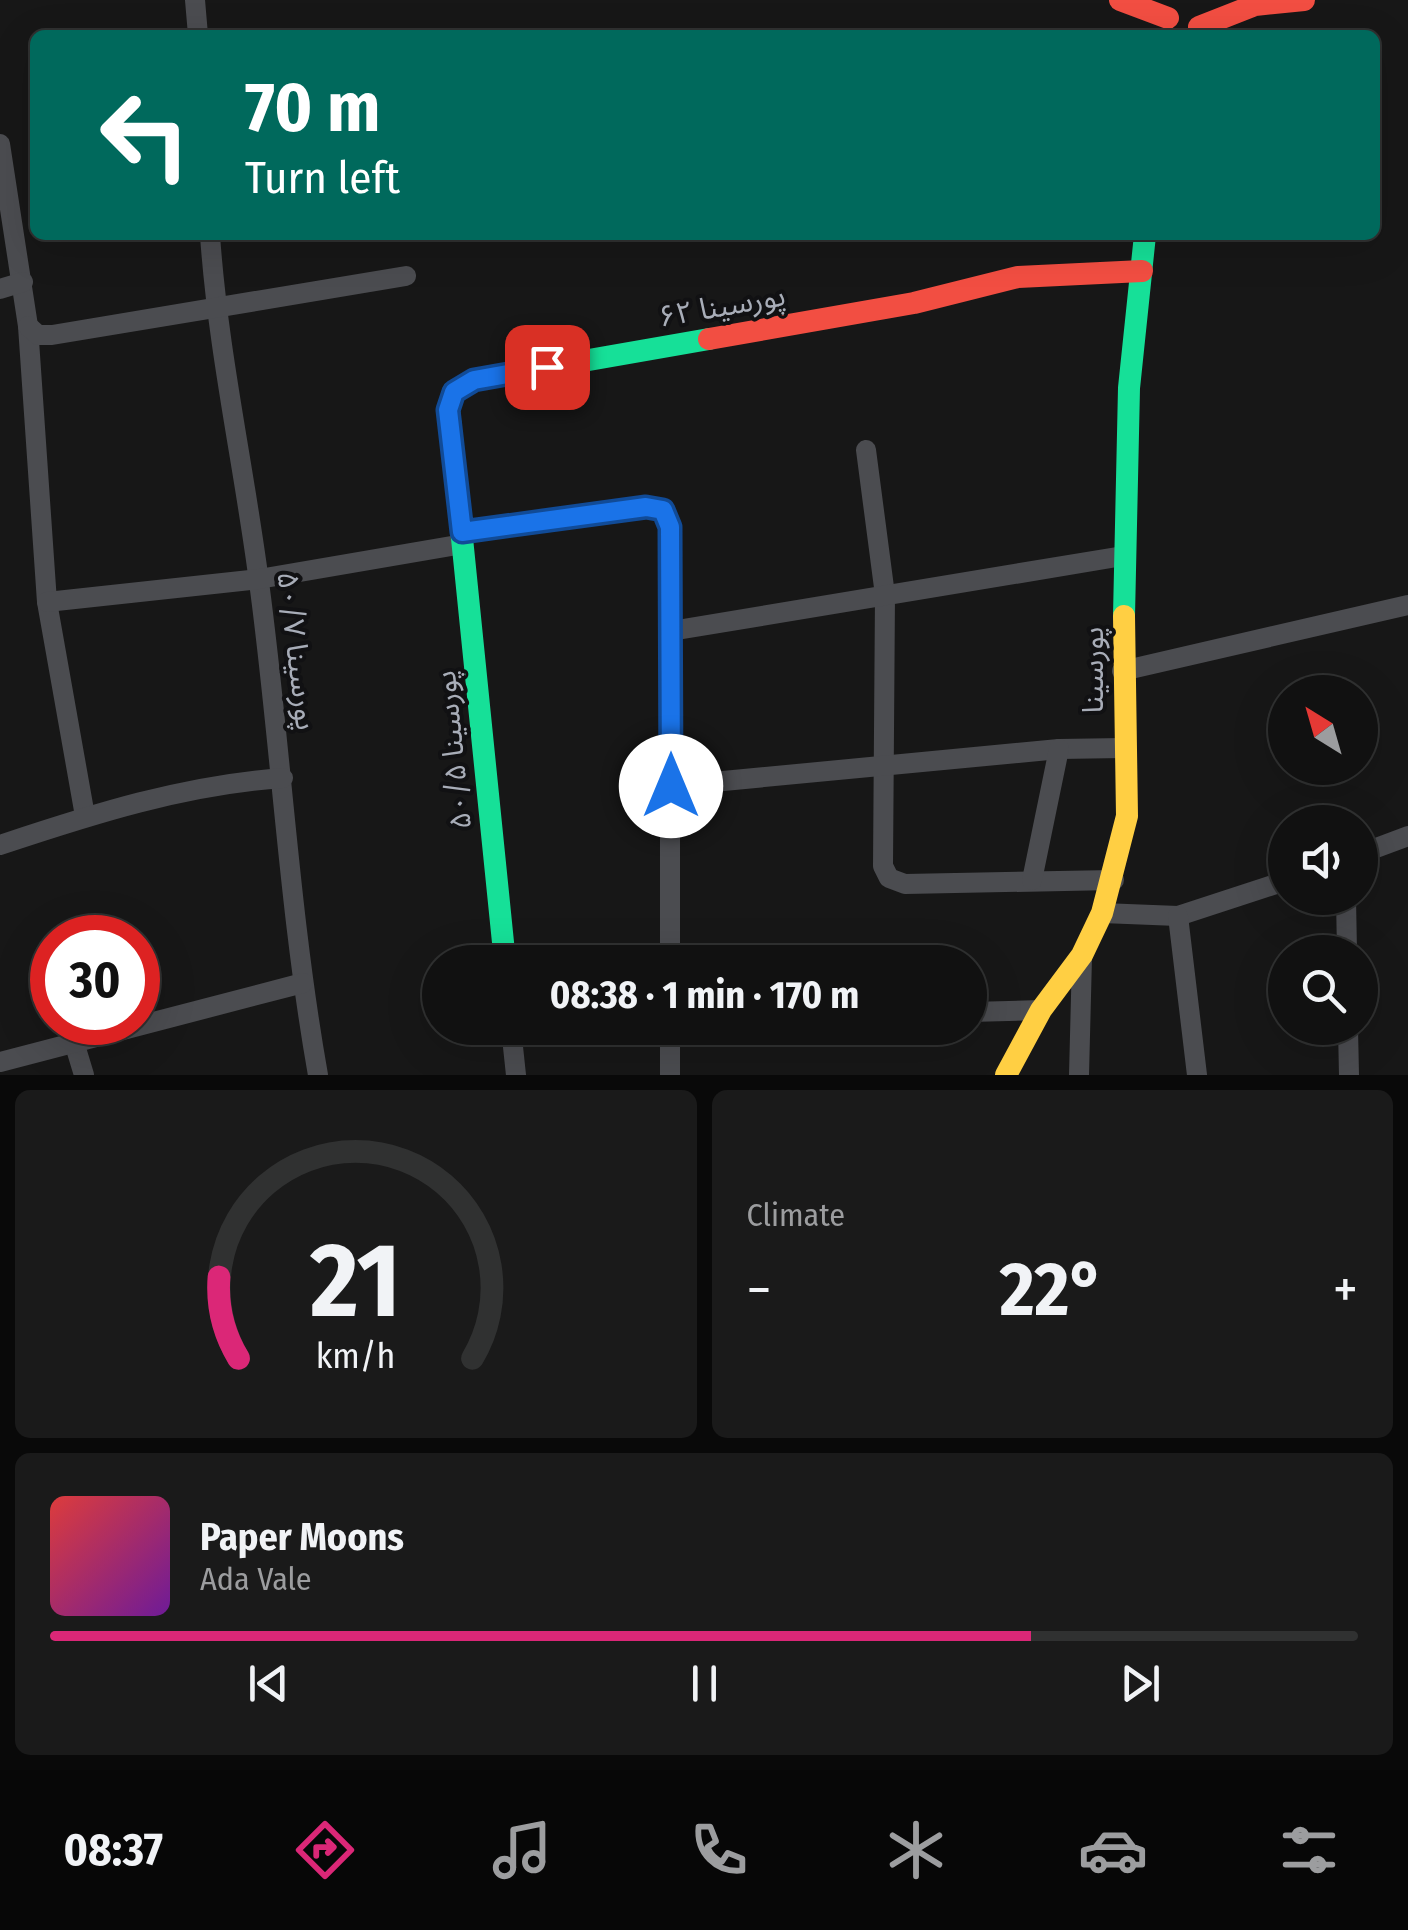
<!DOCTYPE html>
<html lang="en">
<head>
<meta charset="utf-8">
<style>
  :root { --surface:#111; --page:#1a1a1a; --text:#f1f3f6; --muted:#9c9d9f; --line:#303131; --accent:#db2777 }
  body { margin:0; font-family:"Fira Sans Condensed","Noto Sans Arabic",sans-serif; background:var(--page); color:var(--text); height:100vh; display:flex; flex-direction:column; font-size:38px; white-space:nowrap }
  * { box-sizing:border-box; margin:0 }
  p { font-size:32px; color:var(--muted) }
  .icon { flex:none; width:55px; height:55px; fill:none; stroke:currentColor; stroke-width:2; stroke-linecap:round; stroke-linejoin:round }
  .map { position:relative; height:1075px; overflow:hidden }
  .side { display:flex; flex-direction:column; gap:15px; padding:15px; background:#090909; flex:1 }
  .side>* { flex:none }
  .hud { position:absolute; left:30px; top:30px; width:1350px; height:210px; border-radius:15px; box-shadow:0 10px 40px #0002,0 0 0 2px var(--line); background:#00695c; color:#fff; overflow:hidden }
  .needle { width:65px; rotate:323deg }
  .tools { position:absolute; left:1268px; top:675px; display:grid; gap:20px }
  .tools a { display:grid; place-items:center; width:110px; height:110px; border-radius:50%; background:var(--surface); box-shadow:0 10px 40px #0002,0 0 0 2px var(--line); font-size:50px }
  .speed { position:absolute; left:30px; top:915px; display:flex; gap:20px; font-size:50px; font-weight:700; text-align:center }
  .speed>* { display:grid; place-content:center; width:130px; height:130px; border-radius:50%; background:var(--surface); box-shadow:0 10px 40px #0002,0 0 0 2px var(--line); line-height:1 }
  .speed .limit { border:15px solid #d22; background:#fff; color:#111 }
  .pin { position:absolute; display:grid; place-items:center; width:85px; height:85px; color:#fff; margin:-42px; border-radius:20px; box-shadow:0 5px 15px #0006 }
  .me { position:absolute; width:110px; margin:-55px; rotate:0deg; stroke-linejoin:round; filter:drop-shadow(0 0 8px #0008) }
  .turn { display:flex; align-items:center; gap:35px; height:210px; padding:0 50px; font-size:45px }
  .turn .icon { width:130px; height:130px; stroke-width:2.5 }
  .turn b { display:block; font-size:70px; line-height:85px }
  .big { font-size:75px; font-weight:700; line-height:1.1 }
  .side .widget { flex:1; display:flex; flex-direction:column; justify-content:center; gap:15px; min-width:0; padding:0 35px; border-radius:15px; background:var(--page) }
  .side .dial { align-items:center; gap:0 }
  .dial svg { height:260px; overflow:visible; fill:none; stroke:var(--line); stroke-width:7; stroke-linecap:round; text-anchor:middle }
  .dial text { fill:var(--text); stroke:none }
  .song { display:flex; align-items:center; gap:30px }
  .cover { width:120px; height:120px; border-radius:15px; background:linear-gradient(135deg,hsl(0 70% 55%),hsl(280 70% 35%)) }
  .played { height:10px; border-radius:5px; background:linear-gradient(90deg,var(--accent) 75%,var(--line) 75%) }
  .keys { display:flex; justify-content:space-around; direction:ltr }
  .heat { display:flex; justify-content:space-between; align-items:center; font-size:55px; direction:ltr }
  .side .tiles { flex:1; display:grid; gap:15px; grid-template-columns:1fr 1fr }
  .widget:last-child { grid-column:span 2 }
  .trip { position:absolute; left:422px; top:945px; width:565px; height:100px; border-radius:50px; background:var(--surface); box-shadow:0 10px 40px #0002,0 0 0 2px var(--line); font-weight:700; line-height:100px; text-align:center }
  .menu { display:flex; height:160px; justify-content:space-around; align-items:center; background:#070707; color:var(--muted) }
  .menu .icon { width:70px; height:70px }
  .menu .current { color:var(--accent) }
  .menu b { font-size:45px; color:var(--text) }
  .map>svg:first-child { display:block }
</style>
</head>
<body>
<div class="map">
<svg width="1408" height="1075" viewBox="0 0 1408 1075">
  <rect width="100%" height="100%" fill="#171717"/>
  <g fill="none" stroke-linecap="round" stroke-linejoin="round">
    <g stroke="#4b4c50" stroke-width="20">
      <path d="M195,0L198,35"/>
      <path d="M0,144L28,326L47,602L85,816"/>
      <path d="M210,235C218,352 244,466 259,582C281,746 289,912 318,1075"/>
      <path d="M0,289L23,282"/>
      <path d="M28,326L38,335H52L406,276"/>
      <path d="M866,450L885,595L883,866L889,878L905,884L1114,880"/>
      <path d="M462,531L646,507L663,509L670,527V962"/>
      <path d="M47,602L259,579L463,544"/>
      <path d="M671,631L1123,556"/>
      <path d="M1122,671L1408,605"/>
      <path d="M671,786L1059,749L1123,748"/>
      <path d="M0,845C93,814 184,785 283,778"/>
      <path d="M1360,854L1408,836"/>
      <path d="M1032,880L1059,749"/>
      <path d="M1346,898L1347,952"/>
      <path d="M1102,913L1178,916L1285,881"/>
      <path d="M1178,916L1197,1075"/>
      <path d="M970,1012L1041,1010"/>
      <path d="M511,1028L516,1075"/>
      <path d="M1348,1028L1349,1075"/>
      <path d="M74,1042L84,1075"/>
      <path d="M0,1062L303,983"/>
      <path d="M670,1075V1028"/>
      <path d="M1079,1075L1082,957"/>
    </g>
    <g stroke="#16e098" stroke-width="22">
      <path d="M1124,616L1129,388L1145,235"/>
      <path d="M505,962L449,410L453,392L474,380L709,339"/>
    </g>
    <path stroke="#ffcf43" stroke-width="22" d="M1006,1075L1041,1010L1082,955L1102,913L1127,816L1124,616"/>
    <g stroke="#f24e42" stroke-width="22">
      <path d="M1120,0L1168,18"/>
      <path d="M1199,27L1255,5L1304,0"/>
      <path d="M709,339L914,303L1018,277L1142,271"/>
    </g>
  </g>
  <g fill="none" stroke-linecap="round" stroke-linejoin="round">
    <g stroke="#114b97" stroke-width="25">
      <path id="route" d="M547,367L474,380L454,392L448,410L462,532L646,507L663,510L670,527L671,786"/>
    </g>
    <use href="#route" stroke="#1a73e8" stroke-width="18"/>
  </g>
  <g text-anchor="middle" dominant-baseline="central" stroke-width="8" stroke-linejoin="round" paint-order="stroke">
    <g font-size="30" fill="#a8adb8" stroke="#111113">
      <text transform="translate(722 306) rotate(-10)">پورسینا ۶۲</text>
      <text transform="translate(297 651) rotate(83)">پورسینا ۵۰/۷</text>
      <text transform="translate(1093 670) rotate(-90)">پورسینا</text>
      <text transform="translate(453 750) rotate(-96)">پورسینا ۵۰/۵</text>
    </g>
  </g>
</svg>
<div class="tools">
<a><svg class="needle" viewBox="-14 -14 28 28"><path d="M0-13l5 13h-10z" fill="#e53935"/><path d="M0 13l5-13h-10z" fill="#9c9d9f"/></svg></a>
<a><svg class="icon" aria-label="sound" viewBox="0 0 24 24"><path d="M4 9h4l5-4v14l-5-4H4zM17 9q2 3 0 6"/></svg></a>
<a><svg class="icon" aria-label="search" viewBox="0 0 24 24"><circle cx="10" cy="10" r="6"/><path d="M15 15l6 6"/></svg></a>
</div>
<div class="speed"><div class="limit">30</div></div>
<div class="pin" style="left:547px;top:367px;background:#d93025"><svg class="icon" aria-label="arrive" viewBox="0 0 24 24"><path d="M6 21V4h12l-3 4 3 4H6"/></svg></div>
<svg class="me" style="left:671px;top:786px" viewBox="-20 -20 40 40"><circle r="19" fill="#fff"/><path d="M0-13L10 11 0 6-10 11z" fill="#1a73e8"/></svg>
<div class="trip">08:38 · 1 min · 170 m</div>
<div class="hud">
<div class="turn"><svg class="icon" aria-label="left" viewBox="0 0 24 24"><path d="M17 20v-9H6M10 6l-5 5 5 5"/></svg><div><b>70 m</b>Turn left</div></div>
</div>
</div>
<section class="side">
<div class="tiles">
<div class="widget dial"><svg viewBox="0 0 100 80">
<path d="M14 69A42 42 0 1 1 86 69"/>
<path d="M14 69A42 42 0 0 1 8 44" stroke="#db2777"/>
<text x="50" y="56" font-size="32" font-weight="700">21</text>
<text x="50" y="72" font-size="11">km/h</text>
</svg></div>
<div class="widget"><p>Climate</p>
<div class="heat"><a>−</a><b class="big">22°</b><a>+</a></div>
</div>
<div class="widget">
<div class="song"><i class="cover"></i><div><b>Paper Moons</b><p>Ada Vale</p></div></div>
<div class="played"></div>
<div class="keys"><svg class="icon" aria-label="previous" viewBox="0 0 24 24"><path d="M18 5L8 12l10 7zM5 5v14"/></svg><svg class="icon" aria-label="pause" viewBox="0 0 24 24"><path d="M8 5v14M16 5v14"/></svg><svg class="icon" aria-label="next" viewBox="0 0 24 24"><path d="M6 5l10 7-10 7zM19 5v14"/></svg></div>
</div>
</div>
</section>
<nav class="menu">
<b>08:37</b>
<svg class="icon current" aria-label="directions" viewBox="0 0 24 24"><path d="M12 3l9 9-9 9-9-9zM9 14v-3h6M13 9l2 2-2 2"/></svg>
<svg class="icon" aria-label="music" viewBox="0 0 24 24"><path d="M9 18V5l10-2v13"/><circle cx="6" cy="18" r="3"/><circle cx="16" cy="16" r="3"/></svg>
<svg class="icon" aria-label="phone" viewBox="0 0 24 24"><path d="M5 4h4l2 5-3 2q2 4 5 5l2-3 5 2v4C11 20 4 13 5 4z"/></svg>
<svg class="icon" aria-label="climate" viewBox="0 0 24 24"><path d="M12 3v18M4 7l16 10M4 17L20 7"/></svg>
<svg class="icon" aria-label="car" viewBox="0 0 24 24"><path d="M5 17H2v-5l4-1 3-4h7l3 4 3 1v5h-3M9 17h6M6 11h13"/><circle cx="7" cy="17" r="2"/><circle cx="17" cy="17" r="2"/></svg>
<svg class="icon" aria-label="filters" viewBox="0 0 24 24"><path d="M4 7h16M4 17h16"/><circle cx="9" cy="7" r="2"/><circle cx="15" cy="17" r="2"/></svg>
</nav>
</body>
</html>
